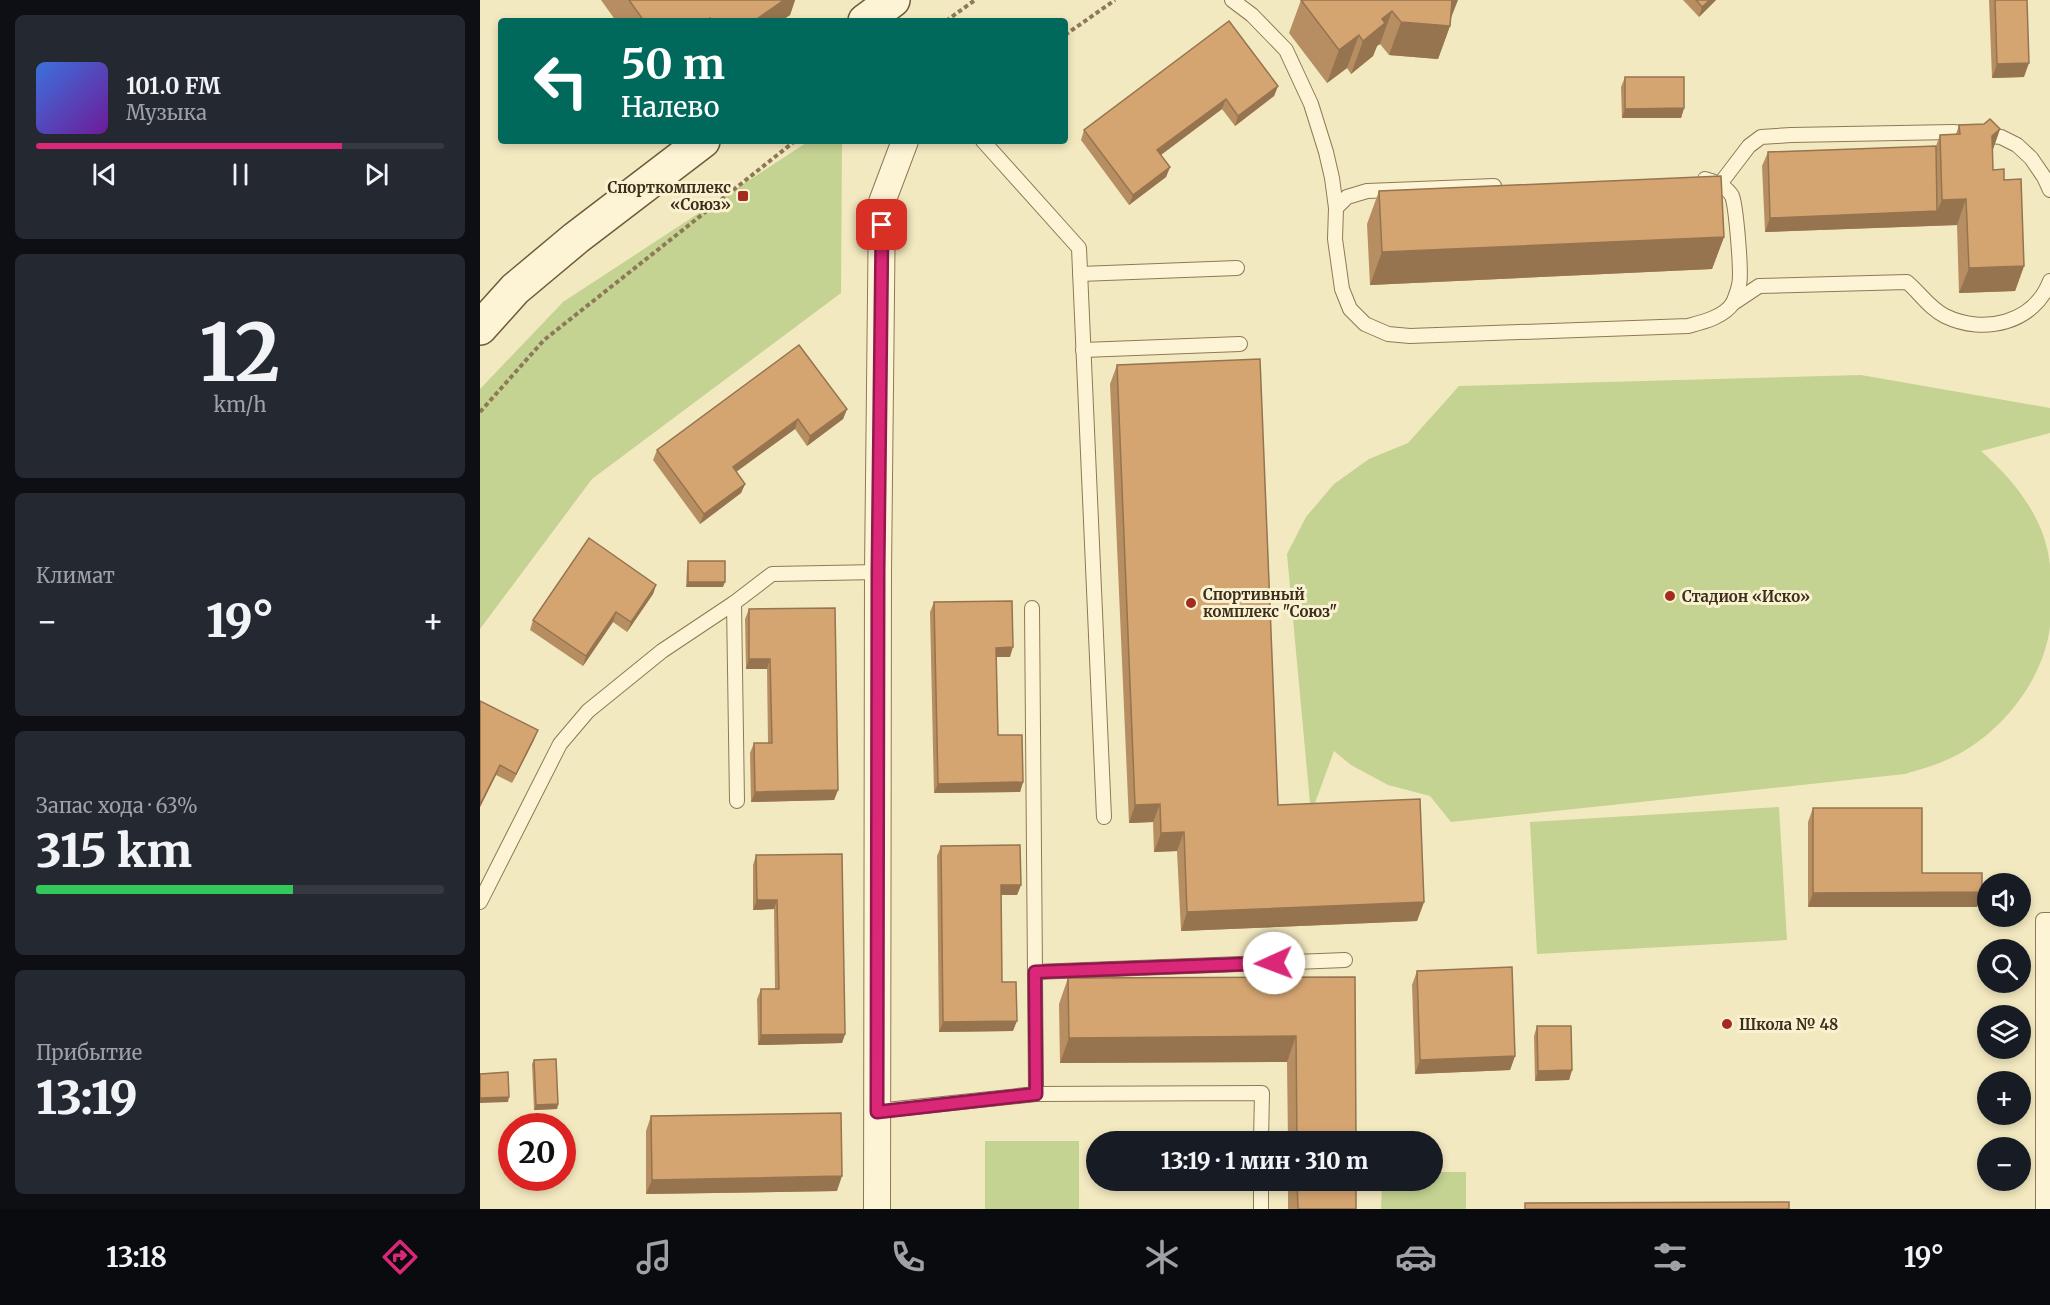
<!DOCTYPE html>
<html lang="ru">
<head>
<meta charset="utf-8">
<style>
  :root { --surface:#171b24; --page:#242831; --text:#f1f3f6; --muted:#9ea1a6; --line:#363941; --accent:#db2777 }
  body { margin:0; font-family:Merriweather,serif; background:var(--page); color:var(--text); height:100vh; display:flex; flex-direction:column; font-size:22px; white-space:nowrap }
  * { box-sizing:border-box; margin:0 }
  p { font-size:20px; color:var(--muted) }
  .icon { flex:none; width:33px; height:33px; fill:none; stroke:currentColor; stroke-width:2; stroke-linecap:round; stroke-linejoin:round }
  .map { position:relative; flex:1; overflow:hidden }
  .drawer { display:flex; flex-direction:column; gap:15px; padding:15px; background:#0d0f14; width:480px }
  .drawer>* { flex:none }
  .hud { position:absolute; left:18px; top:18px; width:570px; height:126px; border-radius:6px; box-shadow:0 3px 9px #0003; background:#00695c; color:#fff; overflow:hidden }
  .buttons { position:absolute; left:1497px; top:873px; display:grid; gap:12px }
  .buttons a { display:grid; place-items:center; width:54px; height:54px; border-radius:50%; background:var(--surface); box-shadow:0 3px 9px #0003; font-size:30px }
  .speed { position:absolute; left:18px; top:1113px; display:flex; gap:12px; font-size:30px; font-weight:700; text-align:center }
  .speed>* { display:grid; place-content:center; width:78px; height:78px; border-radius:50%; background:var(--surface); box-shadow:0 3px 9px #0003; line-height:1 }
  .speed .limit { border:9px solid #d22; background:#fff; color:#111 }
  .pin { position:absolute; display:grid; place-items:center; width:51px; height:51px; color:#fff; margin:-26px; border-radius:12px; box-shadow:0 3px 9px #0006 }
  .me { position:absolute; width:66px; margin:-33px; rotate:268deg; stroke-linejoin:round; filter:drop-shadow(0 0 4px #0008) }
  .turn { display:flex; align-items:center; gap:21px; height:126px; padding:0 24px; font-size:27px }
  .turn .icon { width:78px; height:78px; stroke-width:2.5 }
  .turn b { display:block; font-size:42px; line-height:51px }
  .big { font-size:45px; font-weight:800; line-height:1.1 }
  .drawer .card { flex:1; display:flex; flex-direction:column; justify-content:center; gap:9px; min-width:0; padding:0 21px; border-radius:9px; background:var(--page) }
  .drawer .dial { align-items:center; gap:0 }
  .dial b { font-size:78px; line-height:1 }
  .song { display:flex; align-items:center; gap:18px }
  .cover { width:72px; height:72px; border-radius:9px; background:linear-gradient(135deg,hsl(220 70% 55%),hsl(280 70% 35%)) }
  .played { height:6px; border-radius:3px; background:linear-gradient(90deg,var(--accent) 75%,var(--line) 75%) }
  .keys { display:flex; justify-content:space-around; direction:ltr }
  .heat { display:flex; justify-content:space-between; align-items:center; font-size:33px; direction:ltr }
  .charge { height:9px; border-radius:4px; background:linear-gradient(90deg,#34c759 63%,var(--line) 0) }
  .trip { position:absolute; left:606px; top:1131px; width:357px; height:60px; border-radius:30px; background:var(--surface); box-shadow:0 3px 9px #0003; font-weight:800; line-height:60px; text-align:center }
  .tab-bar { display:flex; height:96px; justify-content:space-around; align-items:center; background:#090b0e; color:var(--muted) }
  .tab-bar .icon { width:42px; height:42px }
  .tab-bar .active { color:var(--accent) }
  .tab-bar b { font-size:27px; color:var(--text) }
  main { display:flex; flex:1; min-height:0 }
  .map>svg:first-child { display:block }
</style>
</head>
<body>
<main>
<section class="drawer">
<div class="card">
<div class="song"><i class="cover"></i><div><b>101.0 FM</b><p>Музыка</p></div></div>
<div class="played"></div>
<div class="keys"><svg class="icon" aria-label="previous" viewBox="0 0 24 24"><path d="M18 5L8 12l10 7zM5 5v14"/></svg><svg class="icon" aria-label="pause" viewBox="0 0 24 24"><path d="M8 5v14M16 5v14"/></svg><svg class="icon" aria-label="next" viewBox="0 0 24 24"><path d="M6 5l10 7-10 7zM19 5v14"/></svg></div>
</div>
<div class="card dial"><b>12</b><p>km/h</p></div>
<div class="card"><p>Климат</p>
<div class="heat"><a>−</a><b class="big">19°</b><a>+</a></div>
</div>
<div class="card"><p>Запас хода · 63%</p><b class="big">315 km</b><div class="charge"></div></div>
<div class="card"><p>Прибытие</p><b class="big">13:19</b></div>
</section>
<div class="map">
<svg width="1570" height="1209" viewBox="0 0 1570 1209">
  <rect width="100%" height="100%" fill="#f3e9c0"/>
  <g fill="#c4d292">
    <path d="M329,141H362L361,293L112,479L0,629V389L83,302Z"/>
    <path d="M1381,375L1570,408V433L1501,451C1534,480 1566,519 1570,566C1570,577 1570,588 1570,598C1570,607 1570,617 1570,626C1564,679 1523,731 1477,755C1460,764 1442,769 1425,774L971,822L950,796L908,785L871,765L854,751L831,814L807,554L826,517L854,484L889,459L928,443L979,386Z"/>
    <path d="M1299,807L1307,940L1057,954L1050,822Z"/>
    <rect x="505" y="1141" width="94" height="68"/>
    <path d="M953,1172H986V1209H901L902,1181L952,1180Z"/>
  </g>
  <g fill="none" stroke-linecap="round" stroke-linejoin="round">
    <g stroke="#8e7956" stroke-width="16">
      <g id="service">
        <path d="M752,0L772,15L806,50L831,104L846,152L852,178L856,208L855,239L862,289L870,309L885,324L908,334L930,336L1208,326C1223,322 1244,317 1253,303C1255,298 1258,290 1259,285C1262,274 1256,206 1252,196C1247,187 1234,181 1225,179"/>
        <path d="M503,141L599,248L624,817"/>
        <path d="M1240,184L1269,146L1281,137L1311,135L1473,132L1521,137L1537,145L1551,158L1564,177L1570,190"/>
        <path d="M856,208L867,197L887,191L1014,186"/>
        <path d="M600,274L757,268"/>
        <path d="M1252,304L1279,286L1427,282C1440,293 1449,308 1465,316C1504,335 1554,323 1570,281"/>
        <path d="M603,350L760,344"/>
        <path d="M254,603L257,801"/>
        <path d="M552,608L556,1094"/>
        <path d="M0,902L80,744L108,711L182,651L254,603L292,574L398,572"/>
        <path d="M555,972L865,960"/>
        <path d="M397,1111L556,1094L782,1093L781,1142"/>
        <path d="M781,1209V1180"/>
        <path d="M1563,1209V920H1570"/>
      </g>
    </g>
    <g stroke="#8e7956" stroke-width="28">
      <path id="minor" d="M397,1209L398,572L402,202L425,141"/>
    </g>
    <g stroke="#6f5a39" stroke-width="36">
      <g id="secondary">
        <path d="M385,21L413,0"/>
        <path d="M0,328L35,289L96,238L223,141"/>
      </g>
    </g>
    <g stroke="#8e7956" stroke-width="4" stroke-dasharray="4.5 3" stroke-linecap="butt">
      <path d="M466,21L495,0"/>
      <path d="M585,35L635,0"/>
      <path d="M0,412L64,340L315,141"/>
    </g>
    <use href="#service" stroke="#fcf4d4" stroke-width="14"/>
    <use href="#minor" stroke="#fcf4d4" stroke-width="26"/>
    <use href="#secondary" stroke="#fcf4d4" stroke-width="33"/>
  </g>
  <g fill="#b78e61">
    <path d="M121,0H315L310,15L301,21H136Z"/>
    <path d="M821,0L971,18L970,19V26L958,59L909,55L900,44L897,46L893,56L871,74L867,68L847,83L809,33Z"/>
    <path d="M1203,0H1236L1219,17Z"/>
    <path d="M1509,0H1547L1544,77L1512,78Z"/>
    <path d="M1145,77L1204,108L1201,118H1142L1141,87Z"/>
    <path d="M798,86L794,96L755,126L742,109L681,155L690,167L686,177L649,205L601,140L604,130Z"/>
    <path d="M1479,125L1520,129L1513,149V170L1524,180L1544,266L1535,291L1479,293L1477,225L1285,232L1282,166L1288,152L1456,146L1460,135L1476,134Z"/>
    <path d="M899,191L1244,237L1232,269L890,285L887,224Z"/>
    <path d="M637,365L798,805L944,902L937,921L701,931L697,851L674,852L673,822L649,823L630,384Z"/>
    <path d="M367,409L363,419L327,446L315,429L256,472L265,484L261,493L220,524L173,460L177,450Z"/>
    <path d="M208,561L243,587H206L207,566Z"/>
    <path d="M176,585L173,594L147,632L133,622L103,666L50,630L53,620Z"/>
    <path d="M454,602L530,657H516L518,735L543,782L540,792L454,793L450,612Z"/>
    <path d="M269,609L358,790L354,800L271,802L270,753L274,743H288L287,669H266L265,619Z"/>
    <path d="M0,701L54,740L32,783L16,775L0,807Z"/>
    <path d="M1333,808L1442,873L1502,892L1497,907H1328V822Z"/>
    <path d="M461,846L541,885L537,895H521L522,982L533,1031L459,1032L457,856Z"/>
    <path d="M276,855L365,1034L362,1043L278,1045L277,999L281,989H295L294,909L273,910V865Z"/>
    <path d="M937,971L1035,1056L1030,1070L935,1074L932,985Z"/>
    <path d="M875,977L876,1142H808L807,1062L580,1063L579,1004L588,978Z"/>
    <path d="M1057,1026L1092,1070L1089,1080L1055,1081L1054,1036Z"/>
    <path d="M54,1060L78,1104L77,1109L54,1110L52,1064Z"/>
    <path d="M171,1116L357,1191L166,1194V1131Z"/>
    <rect x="808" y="1180" width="68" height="29"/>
  </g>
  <g fill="#95744f">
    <path d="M304,0H315L310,15L301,21H274Z"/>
    <path d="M970,0H978L971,18L963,25L970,26L958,59L909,55L921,22Z"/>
    <path d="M1230,0H1236L1219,17L1222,7Z"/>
    <path d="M912,11L900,44L897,46L893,56L871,74L883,41L902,19Z"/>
    <path d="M879,35L867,68L847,83L859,50Z"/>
    <path d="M1549,63L1544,77L1512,78L1517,64Z"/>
    <path d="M798,86L794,96L755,126L758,116Z"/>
    <path d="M746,99L742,109L674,160L677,150Z"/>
    <path d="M1204,108L1201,118H1142L1145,109Z"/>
    <path d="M1520,129L1511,155L1512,136Z"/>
    <path d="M690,167L686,177L649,205L653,195Z"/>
    <path d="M1486,199L1477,225L1285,232L1290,218L1457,211L1462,200Z"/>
    <path d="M1244,237L1232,269L890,285L902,252Z"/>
    <path d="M1544,266L1535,291L1479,293L1489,268Z"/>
    <path d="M367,409L363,419L327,446L330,436Z"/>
    <path d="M318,419L315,429L249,477L253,467Z"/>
    <path d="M265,484L261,493L220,524L224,514Z"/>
    <path d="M208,582H245L243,587H206Z"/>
    <path d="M176,585L173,594L147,632L151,622Z"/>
    <path d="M136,612L133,622L103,666L106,656Z"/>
    <path d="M533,647L530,657H513L516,648Z"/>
    <path d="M269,659H290L287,669H266Z"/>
    <path d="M58,730L54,740L32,783L36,774Z"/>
    <path d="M20,765L16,775L0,807V805Z"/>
    <path d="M543,782L540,792L454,793L458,784Z"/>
    <path d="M358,790L354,800L271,802L275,792Z"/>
    <path d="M680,804L673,822L649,823L655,805Z"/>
    <path d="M704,832L697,851L674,852L681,833Z"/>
    <path d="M521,885H541L537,895H517Z"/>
    <path d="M1502,892L1497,907H1328L1333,893Z"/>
    <path d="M277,900H297L294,909L273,910Z"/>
    <path d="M944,902L937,921L701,931L707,912Z"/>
    <path d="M537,1021L533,1031L459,1032L463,1022Z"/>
    <path d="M365,1034L362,1043L278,1045L281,1035Z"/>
    <path d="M816,1036L807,1062L580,1063L589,1038Z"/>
    <path d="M1035,1056L1030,1070L935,1074L940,1060Z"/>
    <path d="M1092,1070L1089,1080L1055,1081L1058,1071Z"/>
    <path d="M29,1097L28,1102L0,1103V1098Z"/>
    <path d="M78,1104L77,1109L54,1110L56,1105Z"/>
    <path d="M362,1176L357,1191L166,1194L172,1180Z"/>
  </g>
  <g fill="#d5a571" stroke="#95744f" stroke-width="1.5">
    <path d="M149,0H304L274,21H232L230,18L225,21H164Z"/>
    <path d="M821,0H972L970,26L921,22L912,11L902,19L905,23L883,41L879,35L859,50Z"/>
    <path d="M1216,0H1230L1222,7Z"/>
    <path d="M1515,0H1547L1549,63L1517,64Z"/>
    <path d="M749,21L798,86L758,116L746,99L677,150L690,167L653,195L604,130Z"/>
    <path d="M1145,77H1204V108L1145,109Z"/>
    <path d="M1510,119L1520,129L1512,136L1513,170L1524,169V180L1541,179L1544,266L1489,268L1486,199L1462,200L1460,135L1480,134L1479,125L1504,124Z"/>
    <path d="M1456,146L1457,211L1290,218L1288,152Z"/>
    <path d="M1241,176L1244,237L902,252L899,191Z"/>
    <path d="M319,345L367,409L330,436L318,419L253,467L265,484L224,514L177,450Z"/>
    <path d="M780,359L798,805L940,799L944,902L707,912L704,832L681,833L680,804L655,805L637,365Z"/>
    <path d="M109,538L176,585L151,622L136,612L106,656L53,620Z"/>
    <rect x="208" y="561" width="37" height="21"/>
    <path d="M532,601L533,647L516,648L518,735H542L543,782L458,784L454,602Z"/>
    <path d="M355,608L358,790L275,792L274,743H292L290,659H269V609Z"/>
    <path d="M0,701L58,730L36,774L20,765L0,805Z"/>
    <path d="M1333,808H1442V873H1502V892L1333,893Z"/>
    <path d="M540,845L541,885H521L522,982H536L537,1021L463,1022L461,846Z"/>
    <path d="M362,854L365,1034L281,1035V989H299L297,900H277L276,855Z"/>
    <path d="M1032,967L1035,1056L940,1060L937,971Z"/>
    <path d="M875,977L876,1142H817L816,1036L589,1038L588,978Z"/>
    <path d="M1057,1026H1091L1092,1070L1058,1071Z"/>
    <path d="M76,1059L78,1104L56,1105L54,1060Z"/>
    <path d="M28,1072L29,1097L0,1098V1074Z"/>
    <path d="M361,1113L362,1176L172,1180L171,1116Z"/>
    <path d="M817,1180H876V1209H818Z"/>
    <path d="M1309,1202V1209H1045V1203Z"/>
  </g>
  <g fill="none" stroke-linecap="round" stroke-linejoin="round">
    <g stroke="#8e194d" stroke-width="15">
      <path id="route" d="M402,225L398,572L397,1112L556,1094L555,972L794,963"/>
    </g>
    <use href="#route" stroke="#db2777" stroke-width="10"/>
  </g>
  <g fill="#a32c1f" stroke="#f9f1d0" stroke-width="2">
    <rect x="257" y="190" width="12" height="12" rx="3"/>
    <circle cx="1190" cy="596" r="6"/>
    <circle cx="711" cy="603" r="6"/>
    <circle cx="1247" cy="1024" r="6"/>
  </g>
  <g text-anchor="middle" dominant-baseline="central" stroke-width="6" stroke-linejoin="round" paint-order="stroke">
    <g font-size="15" font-weight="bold" fill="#3c2e1c" stroke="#f9f1d0" text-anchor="start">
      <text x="251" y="187" text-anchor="end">Спорткомплекс<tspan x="251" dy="17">«Союз»</tspan></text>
      <text x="723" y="594">Спортивный<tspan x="723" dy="17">комплекс "Союз"</tspan></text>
      <text x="1202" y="596">Стадион «Иско»</text>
      <text x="1259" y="1024">Школа № 48</text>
    </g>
  </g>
</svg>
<div class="buttons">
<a><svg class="icon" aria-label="sound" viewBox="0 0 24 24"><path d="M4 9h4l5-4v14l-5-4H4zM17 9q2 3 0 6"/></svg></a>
<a><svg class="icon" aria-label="search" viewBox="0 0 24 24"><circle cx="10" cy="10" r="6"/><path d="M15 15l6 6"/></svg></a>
<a><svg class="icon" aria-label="layers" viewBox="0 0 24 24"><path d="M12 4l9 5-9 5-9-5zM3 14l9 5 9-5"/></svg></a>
<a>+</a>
<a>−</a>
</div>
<div class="speed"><div class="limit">20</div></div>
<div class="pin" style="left:402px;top:225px;background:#d93025"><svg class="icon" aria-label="arrive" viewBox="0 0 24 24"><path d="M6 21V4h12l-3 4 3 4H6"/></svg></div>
<svg class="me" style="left:794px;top:963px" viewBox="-20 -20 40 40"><circle r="19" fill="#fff"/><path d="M0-13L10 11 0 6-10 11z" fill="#db2777"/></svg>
<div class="trip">13:19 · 1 мин · 310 m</div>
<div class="hud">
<div class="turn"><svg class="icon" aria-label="left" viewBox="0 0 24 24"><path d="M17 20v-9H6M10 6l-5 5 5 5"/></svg><div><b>50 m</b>Налево</div></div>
</div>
</div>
</main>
<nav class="tab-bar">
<b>13:18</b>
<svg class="icon active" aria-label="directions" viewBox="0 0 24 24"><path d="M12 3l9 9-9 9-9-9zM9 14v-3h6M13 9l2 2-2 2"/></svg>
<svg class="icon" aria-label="music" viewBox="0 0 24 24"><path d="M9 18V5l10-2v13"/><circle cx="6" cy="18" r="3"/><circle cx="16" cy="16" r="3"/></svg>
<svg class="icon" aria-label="phone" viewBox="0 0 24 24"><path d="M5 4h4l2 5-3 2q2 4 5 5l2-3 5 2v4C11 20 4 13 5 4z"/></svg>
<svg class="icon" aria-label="climate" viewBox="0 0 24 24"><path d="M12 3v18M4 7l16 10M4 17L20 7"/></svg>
<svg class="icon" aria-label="car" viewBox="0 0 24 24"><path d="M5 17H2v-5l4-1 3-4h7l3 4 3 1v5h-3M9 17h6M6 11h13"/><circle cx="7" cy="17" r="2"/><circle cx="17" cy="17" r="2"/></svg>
<svg class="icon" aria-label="filters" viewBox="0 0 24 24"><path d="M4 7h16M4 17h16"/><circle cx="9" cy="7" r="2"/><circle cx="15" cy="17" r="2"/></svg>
<b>19°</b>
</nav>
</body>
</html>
